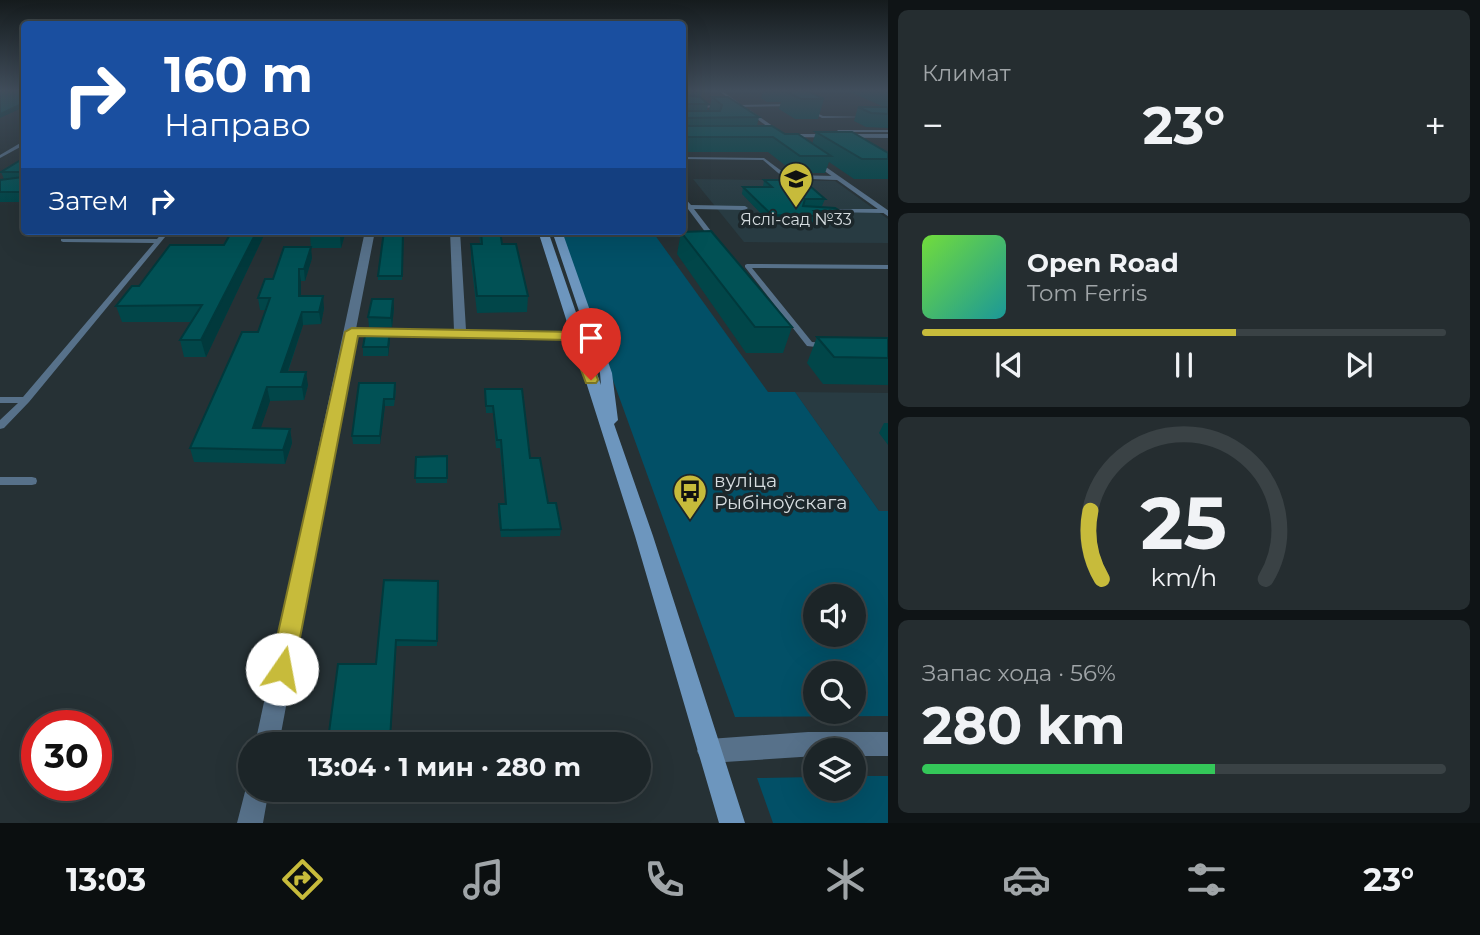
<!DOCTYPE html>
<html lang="ru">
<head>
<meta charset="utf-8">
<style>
  :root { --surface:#1c2528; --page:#252d30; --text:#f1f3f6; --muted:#a0a5a8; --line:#3a4245; --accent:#c7bb3b }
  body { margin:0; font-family:Montserrat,sans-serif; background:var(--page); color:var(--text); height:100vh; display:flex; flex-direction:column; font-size:26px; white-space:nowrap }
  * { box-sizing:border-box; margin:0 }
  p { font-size:23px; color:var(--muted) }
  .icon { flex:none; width:38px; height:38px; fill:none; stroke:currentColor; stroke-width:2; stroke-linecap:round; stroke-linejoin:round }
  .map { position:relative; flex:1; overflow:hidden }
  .drawer { display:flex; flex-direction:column; gap:10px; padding:10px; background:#0f1416; width:592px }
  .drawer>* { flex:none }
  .guide { position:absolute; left:21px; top:21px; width:665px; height:214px; border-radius:7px; box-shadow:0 7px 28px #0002,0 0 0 2px var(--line); background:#1a4fa0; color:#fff; overflow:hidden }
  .tools { position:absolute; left:803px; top:584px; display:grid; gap:14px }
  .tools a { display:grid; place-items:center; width:63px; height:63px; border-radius:50%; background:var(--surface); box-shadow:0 7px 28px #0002,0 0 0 2px var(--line); font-size:35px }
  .speed { position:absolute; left:21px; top:710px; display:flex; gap:14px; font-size:35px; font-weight:700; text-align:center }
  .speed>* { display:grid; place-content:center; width:91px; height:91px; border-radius:50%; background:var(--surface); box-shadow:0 7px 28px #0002,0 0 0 2px var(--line); line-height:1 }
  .speed .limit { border:10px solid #d22; background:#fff; color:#111 }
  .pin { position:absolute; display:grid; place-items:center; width:60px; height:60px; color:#fff; margin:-72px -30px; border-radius:50% 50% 50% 0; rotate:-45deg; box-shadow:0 0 7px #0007 }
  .pin .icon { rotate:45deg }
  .me { position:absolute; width:77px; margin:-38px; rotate:12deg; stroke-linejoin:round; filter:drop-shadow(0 0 5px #0008) }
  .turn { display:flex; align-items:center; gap:24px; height:147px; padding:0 28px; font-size:32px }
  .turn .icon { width:91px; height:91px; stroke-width:2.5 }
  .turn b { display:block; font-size:49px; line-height:60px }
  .then { display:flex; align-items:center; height:66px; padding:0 28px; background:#0003; gap:14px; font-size:26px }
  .big { font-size:52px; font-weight:700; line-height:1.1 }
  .drawer .widget { flex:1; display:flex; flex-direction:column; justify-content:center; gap:10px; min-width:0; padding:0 24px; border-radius:10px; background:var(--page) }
  .drawer .dial { align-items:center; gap:0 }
  .dial svg { height:182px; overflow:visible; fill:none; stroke:var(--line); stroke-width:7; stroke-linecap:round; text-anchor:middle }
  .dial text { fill:var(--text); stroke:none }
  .song { display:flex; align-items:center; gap:21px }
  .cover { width:84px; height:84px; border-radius:10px; background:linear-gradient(135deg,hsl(100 70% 55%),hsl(180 70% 35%)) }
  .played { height:7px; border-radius:4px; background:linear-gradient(90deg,var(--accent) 60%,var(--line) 60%) }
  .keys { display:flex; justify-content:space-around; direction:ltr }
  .heat { display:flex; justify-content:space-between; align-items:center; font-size:38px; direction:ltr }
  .charge { height:10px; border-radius:5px; background:linear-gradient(90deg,#34c759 56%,var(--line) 0) }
  .trip { position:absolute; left:238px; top:732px; width:413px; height:70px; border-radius:35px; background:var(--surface); box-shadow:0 7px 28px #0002,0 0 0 2px var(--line); font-weight:700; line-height:70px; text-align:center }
  .tabs { display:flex; height:112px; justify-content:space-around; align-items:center; background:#0b0f10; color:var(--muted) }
  .tabs .icon { width:49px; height:49px }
  .tabs .current { color:var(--accent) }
  .tabs b { font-size:32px; color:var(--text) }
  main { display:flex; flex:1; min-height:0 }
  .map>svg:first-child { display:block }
</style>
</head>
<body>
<main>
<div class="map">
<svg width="889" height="823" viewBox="0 0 889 823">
  <rect width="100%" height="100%" fill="#263135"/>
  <g fill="#283b42">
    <path d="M693,179L835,181L888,219V243L744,242Z"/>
    <path d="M795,392L888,393V511H879Z"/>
  </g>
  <g fill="#025067" fill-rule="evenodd">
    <path d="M559,231H652L768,392H795L879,511H888V716L735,717ZM816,597H854V635H816ZM816,674H854V712H816Z"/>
    <path d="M854,776H888V823H773L757,778L815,777L816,789H854Z"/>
  </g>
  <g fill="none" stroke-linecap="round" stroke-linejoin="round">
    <g fill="#57718a" fill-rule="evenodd">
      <path d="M719,91H722L739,103L736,104Z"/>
      <path d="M794,104L793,106L682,108V106Z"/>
      <path d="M809,109L823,116L868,117L822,118L809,111Z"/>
      <path d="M748,110H750L781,132V134H777L748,112Z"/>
      <path d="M838,130H889V132H836Z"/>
      <path d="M22,142H24V145L0,158V155Z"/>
      <path d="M682,157L764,158L787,175L837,176L840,178L837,180L784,178L763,160L682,159Z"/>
      <path d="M682,195L691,205L745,206L748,208L745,210L694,209L714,235L711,237L557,235L554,233L557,231L706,233L682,201Z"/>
      <path d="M829,209H884L887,211L884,213L827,212V210Z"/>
      <path d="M164,231H170L29,402L4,428L0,429V420L18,403H0V397H23L154,243L63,242L61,241V239H157Z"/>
      <path d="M747,264L889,265V269L752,268L812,342L828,343L829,345L825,348L807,346L745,267V265Z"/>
      <path d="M0,477H32L36,478L37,481L36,484L32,485H0Z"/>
    </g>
    <g fill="#57718a" fill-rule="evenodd">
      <path d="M782,134H889V138L780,137Z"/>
      <path d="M809,158H813L889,211V217L809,160Z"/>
      <path d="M365,231H375L356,329L454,330L450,231H460L466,330L576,332L582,336L576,340L355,336L279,744H255Z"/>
      <path d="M248,780H250V789H269L263,823H237Z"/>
    </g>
    <path fill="#57718a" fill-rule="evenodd" d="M808,732H889V756H854V751H816V756L709,763L701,759L697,751L701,743L709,739Z"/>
    <path fill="#6d96be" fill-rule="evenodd" d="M538,231H548L601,385L600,373L552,231H562L612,373L618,420L614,424L653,536L745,823H719L635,536Z"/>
  </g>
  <g fill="#014649">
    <path d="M682,91H702L700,98L708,104L707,111H710L709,110L712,97L759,117L757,126L812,144L816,132L888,153V179H854L829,162L825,173H795L768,152H682Z"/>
    <path d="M763,91H808L824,99L818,119H795L779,109L781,102H767L761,98Z"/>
    <path d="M848,91H888V128L866,127L854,121L858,107H884Z"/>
    <path d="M24,158V202H0V180L4,179L1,172Z"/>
    <path d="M764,180L825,199L822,206L809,207L840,211L838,219H817L816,223H770L742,194L743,187H763Z"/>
    <path d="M232,231H266L206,357H184L180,340L191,322H122L116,306L139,286L224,245Z"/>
    <path d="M346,231L341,248H311L310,236Z"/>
    <path d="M404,231L402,280H378V276Z"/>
    <path d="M479,231H500L502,244L528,296L527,312L477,313L471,260V244H480Z"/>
    <path d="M681,232L792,327L783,353H746L677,254Z"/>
    <path d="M312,258L305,281H301V296L324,308L321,324L303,325L288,372L308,385L304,400L270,401L260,429H290L292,443L285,464L194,462L190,448L258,332L266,310H260L258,298L273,279Z"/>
    <path d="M394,308L392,327H369L368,317Z"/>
    <path d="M817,337L888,338V385L823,384L807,363Z"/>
    <path d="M390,339L388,356H363V347Z"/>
    <path d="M359,383L396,390L394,406H385L380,444H353L352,436Z"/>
    <path d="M485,389L530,458L548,503L561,529L560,536L501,537L498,512L499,504H505L500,448H496L493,413H486Z"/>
    <path d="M884,423H888V445L879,433Z"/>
    <path d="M447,456V483H416V457Z"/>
    <path d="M438,581L437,646H396L390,744H329L328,740L376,664Z"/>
    <path d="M542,789H594L595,799L594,804H544Z"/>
  </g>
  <g fill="#01393c">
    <path d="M24,103V107L0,118V114Z"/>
    <path d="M257,231H266L206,357L201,340Z"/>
    <path d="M342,231H346L341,248L340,236Z"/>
    <path d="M311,247L312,258L305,281L304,269Z"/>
    <path d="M299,269L301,281V307L299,296Z"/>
    <path d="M323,296L324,308L321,324L319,312Z"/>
    <path d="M393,299L394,308L392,327L391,318Z"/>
    <path d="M302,312L303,325L283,385L281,372Z"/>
    <path d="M390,330V339L388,356V347Z"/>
    <path d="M306,372L308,385L304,400L302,387Z"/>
    <path d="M267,387L270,401L256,442L253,428Z"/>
    <path d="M384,399L385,406L380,444V436Z"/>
    <path d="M290,429L292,443L285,464L283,450Z"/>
    <path d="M396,640V646L390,744V739Z"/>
  </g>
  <g fill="#015155" stroke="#01393c" stroke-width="2">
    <path d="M0,91H24V103L0,114Z"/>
    <path d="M785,91H808L824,99H801Z"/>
    <path d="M682,95L700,97L708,104H685L683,111H720L722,105L712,97H728L759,117L685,118L683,126H772L785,134H798L831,156H800L773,137H682Z"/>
    <path d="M858,107H888V114L871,113Z"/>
    <path d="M816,132H852L888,153V159H862Z"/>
    <path d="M24,158V192H0V180L23,177L20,172H1Z"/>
    <path d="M764,180H803L825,199H805L803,206L835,208L840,211H814L819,216L772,215L743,187H772Z"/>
    <path d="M232,231H257L201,340H180L202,305L116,306L132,286H139L170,245H224Z"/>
    <path d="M312,231H342L340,236H310Z"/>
    <path d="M384,231H403L402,276H378Z"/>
    <path d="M481,231H500L502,244H516L528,296H477L471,244H482Z"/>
    <path d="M711,231L792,327H755L681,232Z"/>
    <path d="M284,247H311L304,269H299V296H323L319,312H302L281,372H306L302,387H267L253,428L290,429L283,450L190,448L242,332H258L270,298H258L265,279H273Z"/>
    <path d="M372,299H393L391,318L368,317Z"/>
    <path d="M366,330H390L388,347H363Z"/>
    <path d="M817,337L888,338V358L834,357Z"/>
    <path d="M359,383H395L394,399H384L380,436H352Z"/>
    <path d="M485,389H522L530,458H540L548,503H556L561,529L501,530L499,504H506L501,440H497L493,406H486Z"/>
    <path d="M447,456V478H415L416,457Z"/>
    <path d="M384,580L438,581L437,641L396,640L390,739L328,740L338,664H376Z"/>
    <path d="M544,789H594L595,799H545Z"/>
  </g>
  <linearGradient id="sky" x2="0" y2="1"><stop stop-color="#151b1d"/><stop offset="0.44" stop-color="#414e5c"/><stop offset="1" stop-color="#414e5c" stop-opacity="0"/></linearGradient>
  <rect width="889" height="206" fill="url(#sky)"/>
  <path fill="#c7bb3b" stroke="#817a26" stroke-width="2" d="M352,328L576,332L582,336L598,380L596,383H586L570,340L358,336L294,669L291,677L282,680L274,677L270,669L345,332Z"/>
  <defs>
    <g id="school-pin" transform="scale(1.75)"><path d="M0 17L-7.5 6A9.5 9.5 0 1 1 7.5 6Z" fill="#c7bb3b" stroke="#1c272b"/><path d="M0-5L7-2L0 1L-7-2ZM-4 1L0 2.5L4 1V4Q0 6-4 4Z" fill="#111"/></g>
    <g id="bus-pin" transform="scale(1.75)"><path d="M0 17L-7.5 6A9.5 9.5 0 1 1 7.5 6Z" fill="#c7bb3b" stroke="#1c272b"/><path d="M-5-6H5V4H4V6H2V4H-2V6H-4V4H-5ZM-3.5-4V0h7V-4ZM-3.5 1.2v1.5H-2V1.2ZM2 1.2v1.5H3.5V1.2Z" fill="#111"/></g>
  </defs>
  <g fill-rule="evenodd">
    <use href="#school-pin" x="796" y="179"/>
    <use href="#bus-pin" x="690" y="491"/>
  </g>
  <g text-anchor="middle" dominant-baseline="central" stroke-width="7" stroke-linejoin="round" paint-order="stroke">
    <g font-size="16" fill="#d6dde0" stroke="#1c272b">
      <text x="796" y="219">Яслі-сад №33</text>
    </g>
    <g font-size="19" fill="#d6dde0" stroke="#1c272b" text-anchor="start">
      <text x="714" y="480">вуліца<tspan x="714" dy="22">Рыбіноўскага</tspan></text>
    </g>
  </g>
</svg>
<div class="tools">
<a><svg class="icon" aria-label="sound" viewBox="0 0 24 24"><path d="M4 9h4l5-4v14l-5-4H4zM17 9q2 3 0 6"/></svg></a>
<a><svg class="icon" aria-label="search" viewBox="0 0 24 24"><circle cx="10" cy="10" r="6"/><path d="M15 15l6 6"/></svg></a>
<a><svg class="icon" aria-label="layers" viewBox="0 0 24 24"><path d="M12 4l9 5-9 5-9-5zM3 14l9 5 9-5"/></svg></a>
</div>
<div class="speed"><div class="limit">30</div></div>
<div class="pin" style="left:591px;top:380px;background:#d93025"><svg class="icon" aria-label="arrive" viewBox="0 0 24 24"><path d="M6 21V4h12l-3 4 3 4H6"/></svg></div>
<svg class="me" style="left:282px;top:669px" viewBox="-20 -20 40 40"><circle r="19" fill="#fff"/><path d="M0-13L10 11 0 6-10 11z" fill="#c7bb3b"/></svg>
<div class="trip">13:04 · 1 мин · 280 m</div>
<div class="guide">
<div class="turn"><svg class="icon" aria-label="right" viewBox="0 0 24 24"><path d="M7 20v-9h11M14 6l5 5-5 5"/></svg><div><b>160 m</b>Направо</div></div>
<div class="then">Затем<svg class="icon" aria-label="right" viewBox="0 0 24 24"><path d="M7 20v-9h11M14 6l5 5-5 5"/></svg></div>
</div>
</div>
<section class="drawer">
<div class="widget"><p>Климат</p>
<div class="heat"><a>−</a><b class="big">23°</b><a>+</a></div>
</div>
<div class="widget">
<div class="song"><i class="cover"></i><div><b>Open Road</b><p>Tom Ferris</p></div></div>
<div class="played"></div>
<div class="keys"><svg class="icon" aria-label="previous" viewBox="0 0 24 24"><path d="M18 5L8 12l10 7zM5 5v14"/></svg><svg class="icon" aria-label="pause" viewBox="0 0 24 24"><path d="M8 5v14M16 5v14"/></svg><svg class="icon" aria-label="next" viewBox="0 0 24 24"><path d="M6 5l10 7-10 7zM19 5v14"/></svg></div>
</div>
<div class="widget dial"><svg viewBox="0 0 100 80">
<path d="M14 69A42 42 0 1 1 86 69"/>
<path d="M14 69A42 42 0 0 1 9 39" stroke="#c7bb3b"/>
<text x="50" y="56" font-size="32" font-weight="700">25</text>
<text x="50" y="72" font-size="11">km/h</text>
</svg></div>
<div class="widget"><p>Запас хода · 56%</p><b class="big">280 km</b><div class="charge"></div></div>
</section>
</main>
<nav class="tabs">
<b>13:03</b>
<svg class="icon current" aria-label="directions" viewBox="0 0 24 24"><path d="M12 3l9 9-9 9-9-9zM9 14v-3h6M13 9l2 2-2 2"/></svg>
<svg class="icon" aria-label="music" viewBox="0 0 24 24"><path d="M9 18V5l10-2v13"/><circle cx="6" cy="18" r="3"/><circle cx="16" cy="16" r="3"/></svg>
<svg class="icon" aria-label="phone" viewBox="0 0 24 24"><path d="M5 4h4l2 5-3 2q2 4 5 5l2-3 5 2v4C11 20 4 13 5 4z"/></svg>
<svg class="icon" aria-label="climate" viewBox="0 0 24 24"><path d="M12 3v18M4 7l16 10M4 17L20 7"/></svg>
<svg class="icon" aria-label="car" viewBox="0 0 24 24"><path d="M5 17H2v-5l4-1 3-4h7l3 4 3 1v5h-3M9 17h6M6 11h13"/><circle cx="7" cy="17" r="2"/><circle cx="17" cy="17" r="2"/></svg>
<svg class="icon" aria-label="filters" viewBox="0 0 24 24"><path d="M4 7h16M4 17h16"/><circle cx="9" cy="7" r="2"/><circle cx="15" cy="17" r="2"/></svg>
<b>23°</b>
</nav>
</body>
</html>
